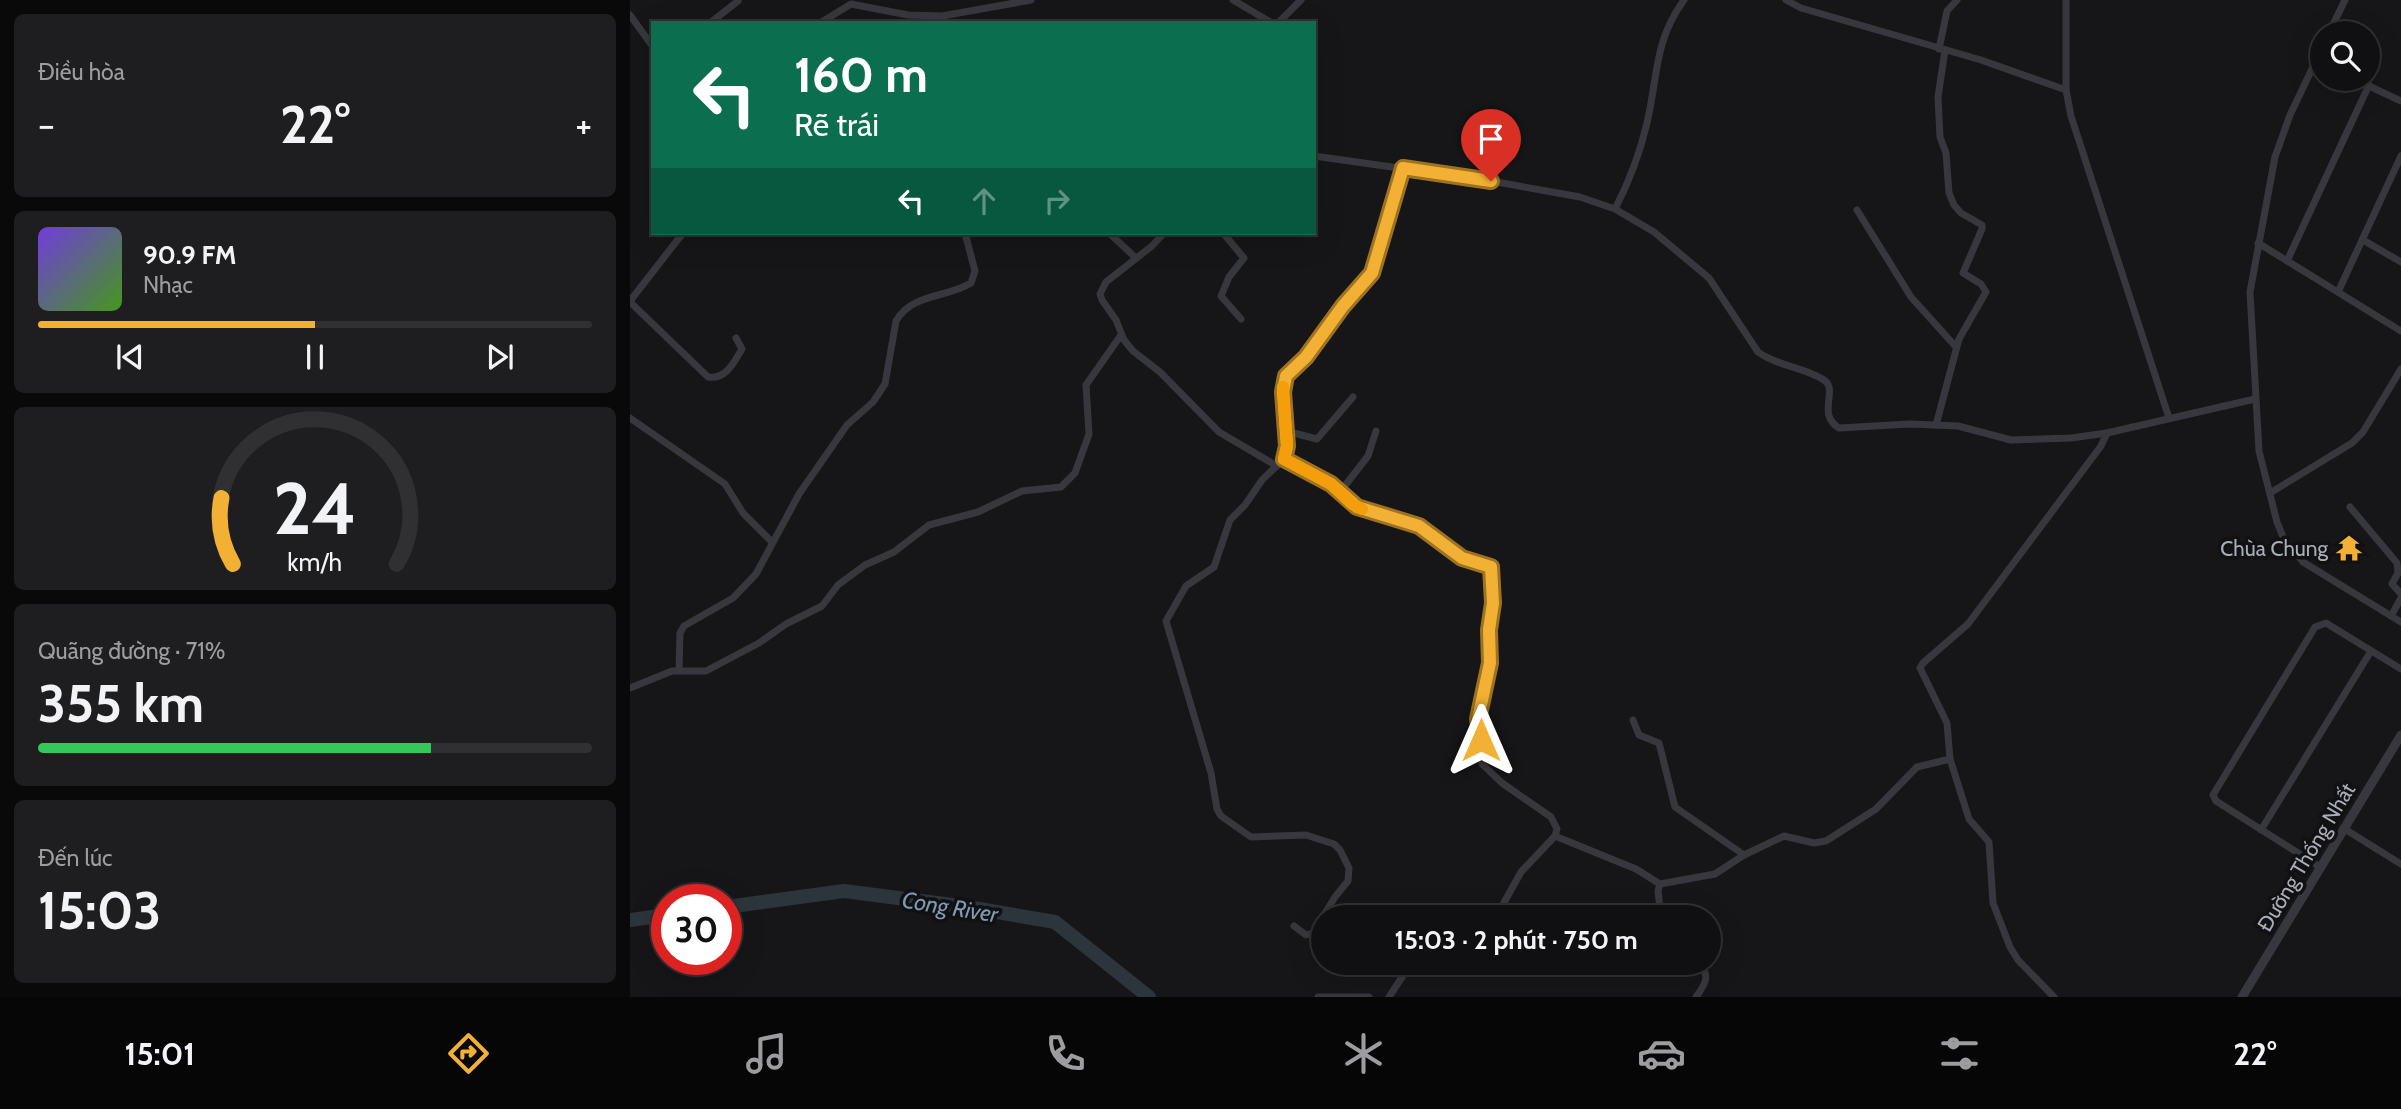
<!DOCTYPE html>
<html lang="vi">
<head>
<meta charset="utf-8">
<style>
  :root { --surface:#101012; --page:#1e1e20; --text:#f1f3f6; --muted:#9c9d9f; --line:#303032; --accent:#f2b134 }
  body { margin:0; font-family:Cabin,sans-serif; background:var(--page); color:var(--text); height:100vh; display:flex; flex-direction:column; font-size:26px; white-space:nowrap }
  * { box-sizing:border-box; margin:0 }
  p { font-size:23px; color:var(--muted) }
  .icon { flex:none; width:38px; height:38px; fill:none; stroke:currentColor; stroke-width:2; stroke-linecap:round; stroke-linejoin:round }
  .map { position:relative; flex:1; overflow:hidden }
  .drawer { display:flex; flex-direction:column; gap:14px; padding:14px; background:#09090a; width:630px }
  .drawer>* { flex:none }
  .guide { position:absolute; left:21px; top:21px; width:665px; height:214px; border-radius:0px; box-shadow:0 7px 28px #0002,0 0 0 2px var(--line); background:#0b6e4f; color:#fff; overflow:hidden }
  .tools { position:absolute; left:1680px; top:21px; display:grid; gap:14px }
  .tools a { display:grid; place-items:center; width:70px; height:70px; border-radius:50%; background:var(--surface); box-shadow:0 7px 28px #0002,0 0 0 2px var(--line); font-size:35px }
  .speed { position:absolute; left:21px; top:884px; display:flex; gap:14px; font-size:35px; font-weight:700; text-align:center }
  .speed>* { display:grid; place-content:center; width:91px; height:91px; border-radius:50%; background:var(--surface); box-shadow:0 7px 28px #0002,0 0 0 2px var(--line); line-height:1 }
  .speed .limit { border:10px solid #d22; background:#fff; color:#111 }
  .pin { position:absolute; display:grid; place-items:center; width:60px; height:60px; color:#fff; margin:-72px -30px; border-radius:50% 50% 50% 0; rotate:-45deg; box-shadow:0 0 7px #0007 }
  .pin .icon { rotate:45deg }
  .me { position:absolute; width:77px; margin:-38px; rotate:0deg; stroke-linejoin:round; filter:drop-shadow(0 0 5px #0008) }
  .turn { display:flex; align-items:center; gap:24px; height:147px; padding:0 28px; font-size:32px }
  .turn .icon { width:91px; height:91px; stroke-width:2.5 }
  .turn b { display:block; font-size:49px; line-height:60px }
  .lanes { display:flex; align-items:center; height:66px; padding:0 28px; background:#0003; justify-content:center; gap:35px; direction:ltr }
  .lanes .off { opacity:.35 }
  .big { font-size:52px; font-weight:700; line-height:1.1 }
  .drawer .widget { flex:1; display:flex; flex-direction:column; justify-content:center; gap:10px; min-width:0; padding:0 24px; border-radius:10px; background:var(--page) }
  .drawer .dial { align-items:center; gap:0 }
  .dial svg { height:182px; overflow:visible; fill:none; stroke:var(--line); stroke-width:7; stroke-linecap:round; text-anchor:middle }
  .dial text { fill:var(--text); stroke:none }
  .song { display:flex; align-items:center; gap:21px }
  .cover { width:84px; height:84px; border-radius:10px; background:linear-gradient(135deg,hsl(260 70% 55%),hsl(100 70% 35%)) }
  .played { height:7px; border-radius:4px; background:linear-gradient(90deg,var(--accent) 50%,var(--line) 50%) }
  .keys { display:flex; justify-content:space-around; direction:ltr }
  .heat { display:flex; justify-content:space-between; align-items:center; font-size:38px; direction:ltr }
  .charge { height:10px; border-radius:5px; background:linear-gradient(90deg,#34c759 71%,var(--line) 0) }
  .trip { position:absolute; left:681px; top:905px; width:410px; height:70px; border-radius:35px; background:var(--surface); box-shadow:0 7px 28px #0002,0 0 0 2px var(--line); font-weight:700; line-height:70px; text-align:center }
  .tab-bar { display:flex; height:112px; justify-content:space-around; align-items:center; background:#060607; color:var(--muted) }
  .tab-bar .icon { width:49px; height:49px }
  .tab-bar .selected { color:var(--accent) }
  .tab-bar b { font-size:32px; color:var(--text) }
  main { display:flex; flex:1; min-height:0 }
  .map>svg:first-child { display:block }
</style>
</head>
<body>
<main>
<section class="drawer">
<div class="widget"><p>Điều hòa</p>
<div class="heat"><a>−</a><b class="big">22°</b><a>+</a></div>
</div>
<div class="widget">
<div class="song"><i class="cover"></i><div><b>90.9 FM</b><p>Nhạc</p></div></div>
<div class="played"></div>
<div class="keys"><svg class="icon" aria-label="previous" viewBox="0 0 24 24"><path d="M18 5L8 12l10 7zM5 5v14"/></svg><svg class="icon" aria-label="pause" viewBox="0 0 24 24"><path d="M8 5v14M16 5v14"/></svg><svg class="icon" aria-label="next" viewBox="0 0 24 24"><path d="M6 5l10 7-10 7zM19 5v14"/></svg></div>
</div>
<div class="widget dial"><svg viewBox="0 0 100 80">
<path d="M14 69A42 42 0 1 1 86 69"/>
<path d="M14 69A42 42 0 0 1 9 40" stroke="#f2b134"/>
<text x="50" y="56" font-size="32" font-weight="700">24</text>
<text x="50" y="72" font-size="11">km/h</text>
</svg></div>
<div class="widget"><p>Quãng đường · 71%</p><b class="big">355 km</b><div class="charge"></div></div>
<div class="widget"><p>Đến lúc</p><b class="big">15:03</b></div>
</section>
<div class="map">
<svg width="1771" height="997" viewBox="0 0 1771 997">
  <rect width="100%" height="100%" fill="#161618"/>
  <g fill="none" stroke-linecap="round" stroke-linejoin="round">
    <g stroke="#2c353c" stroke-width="14">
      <path d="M96,907L214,891L338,907L425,922L519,997"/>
      <path d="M0,920L37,915"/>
    </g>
    <g stroke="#37383d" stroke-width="7">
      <path d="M603,0L642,23"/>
      <path d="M1156,0L1171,8L1351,60L1436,90"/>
      <path d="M1436,0V90L1441,116L1539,418"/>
      <path d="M0,15L23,47"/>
      <path d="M80,23L108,1"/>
      <path d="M190,23L221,4L278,15L312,16L401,0"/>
      <path d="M648,23L671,0"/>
      <path d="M1699,33L1715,0"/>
      <path d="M1692,48L1660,115L1645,157L1620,292L1629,451L1647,522L1653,537L1673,562L1771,622"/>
      <path d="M1309,49L1317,11L1327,0"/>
      <path d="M1724,79L1771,101"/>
      <path d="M684,156L861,181L950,197L985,209L1024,232L1079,278L1128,352C1147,366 1174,367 1194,380C1209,390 1186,414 1209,428L1280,424L1328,426L1381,440L1441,438L1477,433L1625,399"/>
      <path d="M985,209C999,182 1010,153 1017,123C1028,76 1024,41 1054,0"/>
      <path d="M1227,210L1281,297L1326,347"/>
      <path d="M479,233L506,258"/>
      <path d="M534,233L522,246L476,282L470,294L472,300L486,320L494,340L503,351L530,372L589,432L647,466"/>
      <path d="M593,233L614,258L599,277L591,296L611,319"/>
      <path d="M1733,240L1771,262"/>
      <path d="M1628,243L1771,331"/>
      <path d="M1657,261L1739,85"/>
      <path d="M1708,292L1771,156"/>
      <path d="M0,301L53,233"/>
      <path d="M0,302L78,377C96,380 104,362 112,349L106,338"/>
      <path d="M0,418L95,484L113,513L142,542"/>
      <path d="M1306,425L1329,339L1356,292L1351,284L1333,273L1352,229V225L1331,213L1324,205L1319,193L1316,153L1310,137L1308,97L1315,50"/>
      <path d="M656,431L687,439L723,397"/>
      <path d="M654,459L700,484L727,507L789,526L832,558L861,567L863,603L859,630L860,663L848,719L852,764L872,783L921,817L927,829L925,836L891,872L871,908L861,917"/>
      <path d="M710,492L738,456L746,431"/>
      <path d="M1640,493L1722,443L1733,432L1771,369"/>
      <path d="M1720,507L1767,563L1768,573L1762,584L1771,594"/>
      <path d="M1761,616L1771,598"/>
      <path d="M49,670L50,633L54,626L103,598L126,574L169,494L217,425L243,402L255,384L266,321C282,293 317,298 341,283L345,271L335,233"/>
      <path d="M0,688L42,671H76L129,643L156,624L192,606L208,585L235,565L264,552L299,525L348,512L392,491L431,487L445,473L459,434L456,385L491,335"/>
      <path d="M1003,720L1009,735L1029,743L1045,807L1114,855"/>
      <path d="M1713,828L1771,864"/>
      <path d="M1631,830L1741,651"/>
      <path d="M925,836L1006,869L1030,884L1085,874L1114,855L1154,836L1184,843L1196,841L1246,809L1287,767L1320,759"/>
      <path d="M1690,867L1586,801L1583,795L1685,627L1696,623L1771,669"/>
      <path d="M1030,884L1028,891L1031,917"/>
      <path d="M664,926L676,935L683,933L705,897L718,881L719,868L710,850L704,844L676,835L621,837L591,816L587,809L581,773L536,621L556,586L584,567L600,520L615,505L632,480L654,459L657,446L653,392L656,376L675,357L713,306L742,273L773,168"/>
      <path d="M688,997H739"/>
      <path d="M759,997L782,962"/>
      <path d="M1066,997C1076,983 1081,976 1068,962"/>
      <path d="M1424,997L1388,960L1380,947L1363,903L1359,842L1339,819L1320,759L1317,723L1290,668L1293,663L1338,624L1471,446L1477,433"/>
    </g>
    <path stroke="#37383d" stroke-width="9" d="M1612,997L1771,735"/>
  </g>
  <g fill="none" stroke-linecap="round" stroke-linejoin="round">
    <g stroke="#9d7322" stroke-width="18">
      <path id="route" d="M851,740L848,719L860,663L859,630L863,603L861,567L832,558L789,526L727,507L701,484L654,459L657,446L653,392L656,376L676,357L713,306L742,273L773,168L861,181"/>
    </g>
    <use href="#route" stroke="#f2b134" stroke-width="12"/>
    <path stroke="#f59e0b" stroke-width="12" d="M653,387L657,446L654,459L701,484L722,504L732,509"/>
  </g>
  <defs>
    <g id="temple-bare" transform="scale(2.1)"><path d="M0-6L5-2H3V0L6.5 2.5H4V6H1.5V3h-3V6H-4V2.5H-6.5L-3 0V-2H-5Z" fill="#f2b134" stroke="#111113" stroke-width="2.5" paint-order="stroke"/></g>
  </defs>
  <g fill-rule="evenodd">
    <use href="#temple-bare" x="1719" y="548"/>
  </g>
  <g text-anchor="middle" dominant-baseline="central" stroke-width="7" stroke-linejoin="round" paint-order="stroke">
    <g font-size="21" fill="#a8adb8" stroke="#111113" text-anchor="end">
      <text x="1698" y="548">Chùa Chung</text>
    </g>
    <g font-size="21" fill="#a8adb8" stroke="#111113">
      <text transform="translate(1676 857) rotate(-59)">Đường Thống Nhất</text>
    </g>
    <g font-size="23" font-style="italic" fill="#7f9bb3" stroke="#111113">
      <text transform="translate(320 907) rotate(9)">Cong River</text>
    </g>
  </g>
</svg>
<div class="tools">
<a><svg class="icon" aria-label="search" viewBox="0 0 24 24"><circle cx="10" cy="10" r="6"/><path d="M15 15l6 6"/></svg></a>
</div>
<div class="speed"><div class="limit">30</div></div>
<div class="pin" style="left:861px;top:181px;background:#d93025"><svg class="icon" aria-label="arrive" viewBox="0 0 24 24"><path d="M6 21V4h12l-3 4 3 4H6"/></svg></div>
<svg class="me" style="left:851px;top:740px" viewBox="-20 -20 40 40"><path d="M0-17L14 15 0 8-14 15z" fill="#f2b134" stroke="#fff" stroke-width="4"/></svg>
<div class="trip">15:03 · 2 phút · 750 m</div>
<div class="guide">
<div class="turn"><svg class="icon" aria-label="left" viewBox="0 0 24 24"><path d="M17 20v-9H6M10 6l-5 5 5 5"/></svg><div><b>160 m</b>Rẽ trái</div></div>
<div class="lanes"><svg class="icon" aria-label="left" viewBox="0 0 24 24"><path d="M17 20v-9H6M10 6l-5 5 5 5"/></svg><svg class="icon off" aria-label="ahead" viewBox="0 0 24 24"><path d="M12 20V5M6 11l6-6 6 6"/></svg><svg class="icon off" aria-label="right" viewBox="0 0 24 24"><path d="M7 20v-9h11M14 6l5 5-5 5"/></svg></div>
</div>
</div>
</main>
<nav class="tab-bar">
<b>15:01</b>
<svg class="icon selected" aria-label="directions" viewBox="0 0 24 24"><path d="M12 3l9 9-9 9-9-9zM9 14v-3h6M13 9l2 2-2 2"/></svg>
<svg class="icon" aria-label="music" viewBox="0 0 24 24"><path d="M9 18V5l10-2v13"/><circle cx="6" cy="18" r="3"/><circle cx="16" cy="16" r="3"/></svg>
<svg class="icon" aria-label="phone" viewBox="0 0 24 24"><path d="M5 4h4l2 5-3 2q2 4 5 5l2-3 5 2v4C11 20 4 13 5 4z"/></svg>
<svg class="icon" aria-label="climate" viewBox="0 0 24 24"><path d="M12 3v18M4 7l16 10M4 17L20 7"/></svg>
<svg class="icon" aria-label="car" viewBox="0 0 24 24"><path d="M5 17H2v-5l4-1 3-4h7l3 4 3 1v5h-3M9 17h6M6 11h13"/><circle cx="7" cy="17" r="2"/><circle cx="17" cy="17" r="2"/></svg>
<svg class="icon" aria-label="filters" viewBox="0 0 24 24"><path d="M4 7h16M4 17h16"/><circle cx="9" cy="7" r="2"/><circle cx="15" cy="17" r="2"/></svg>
<b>22°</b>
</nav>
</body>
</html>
